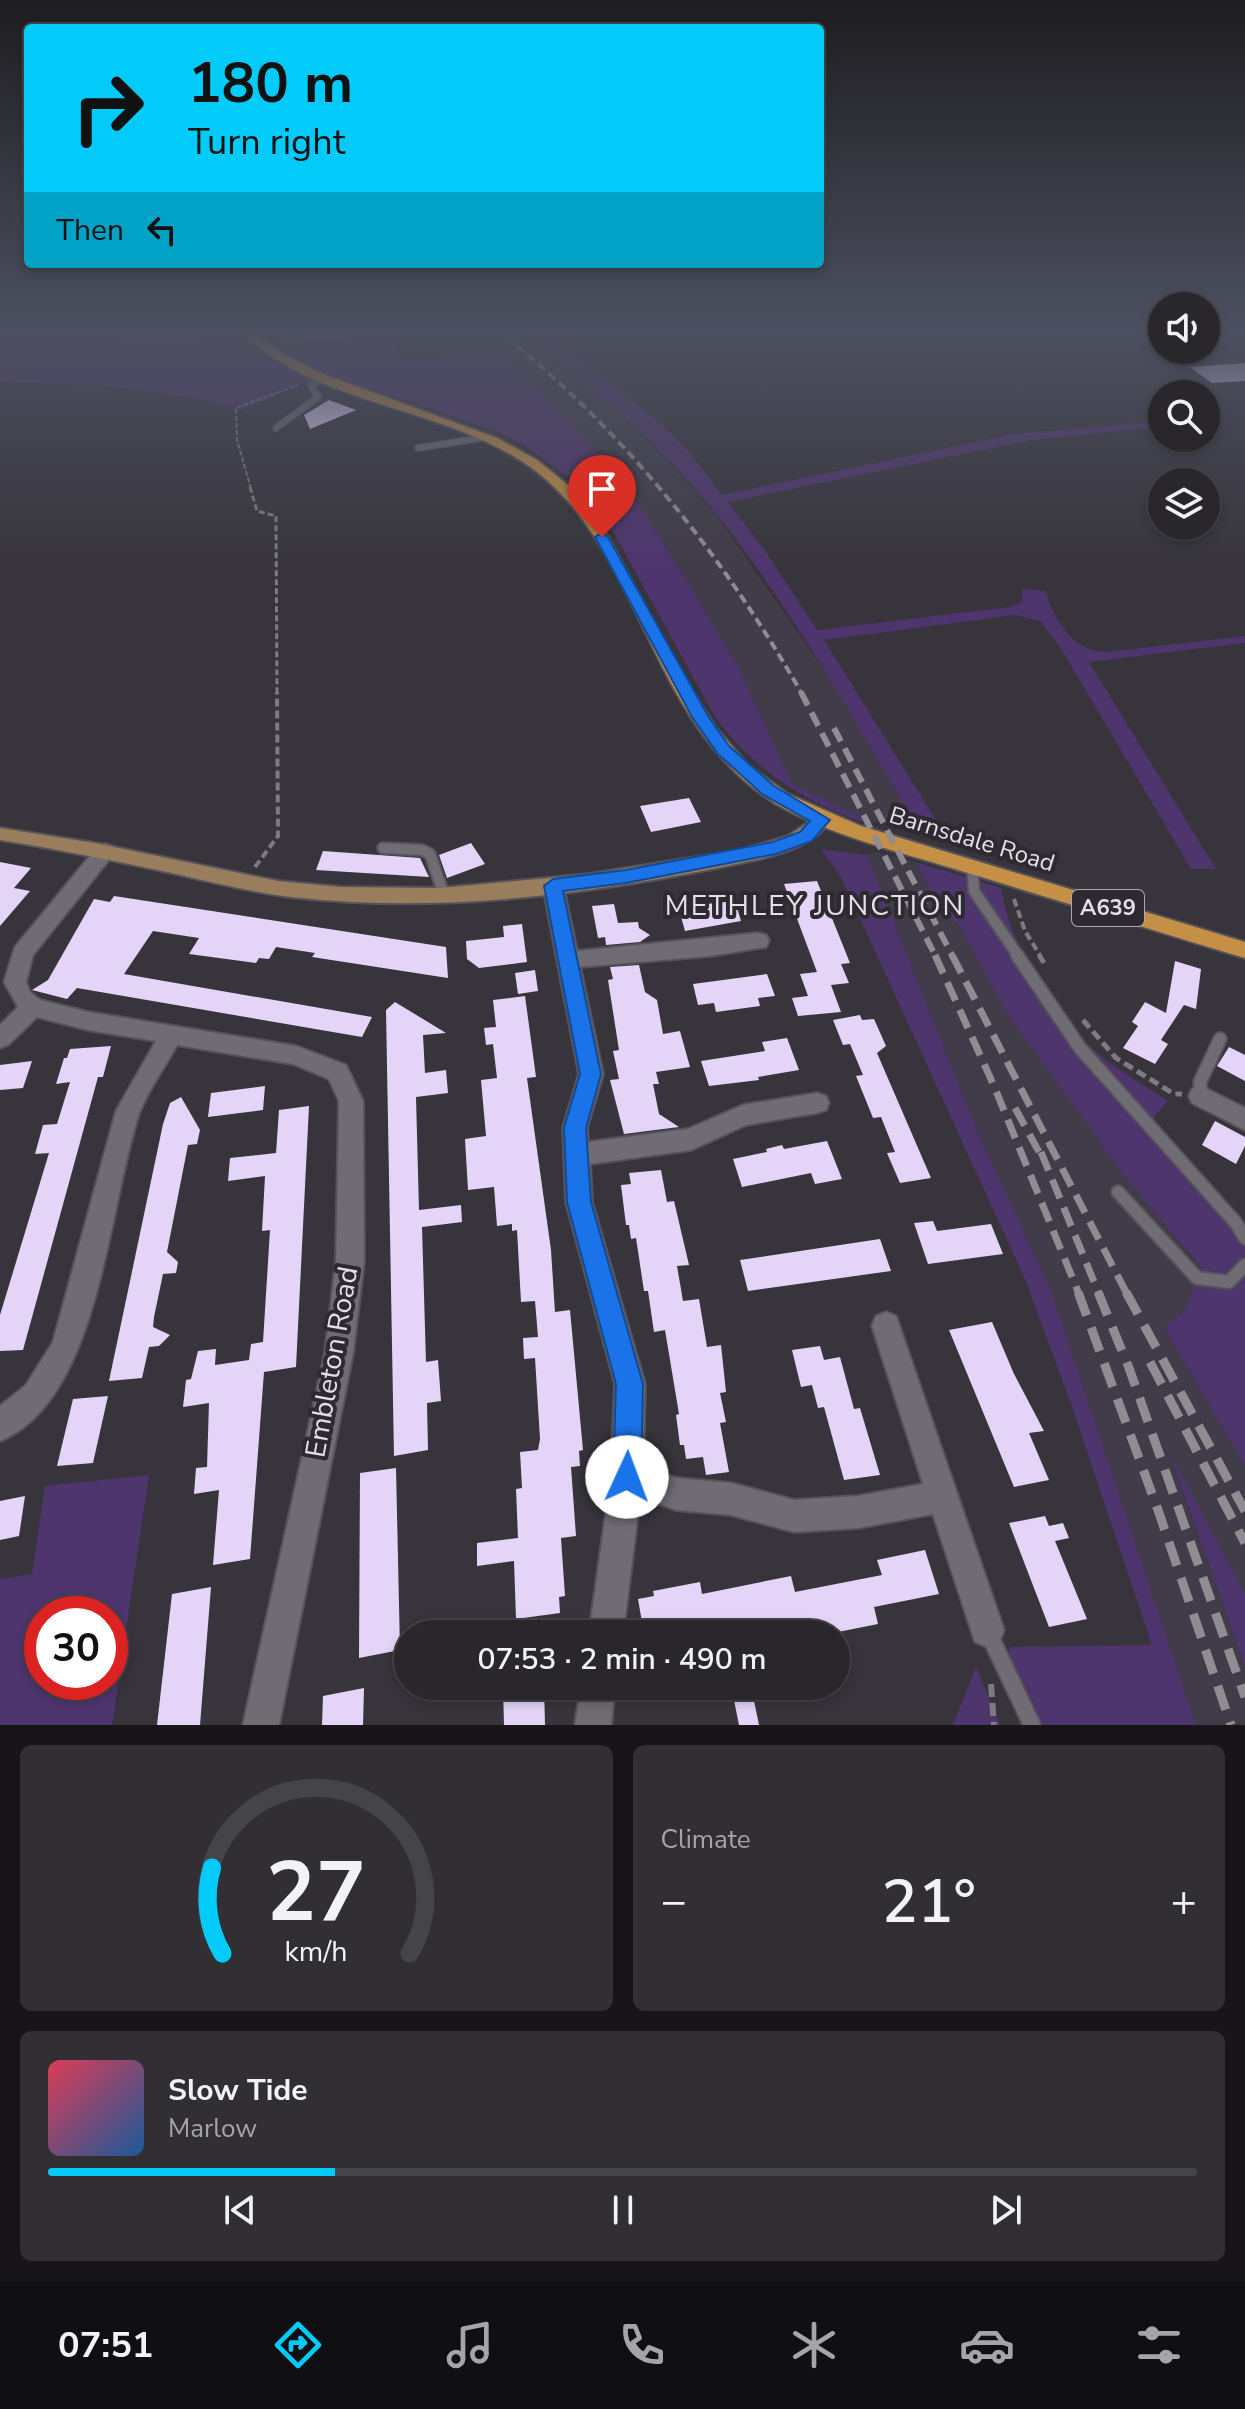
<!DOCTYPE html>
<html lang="en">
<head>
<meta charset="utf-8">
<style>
  :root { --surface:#29272c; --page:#312f34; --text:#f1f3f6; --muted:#a5a5a9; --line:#454448; --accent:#03cbf9 }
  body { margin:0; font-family:"Nunito Sans",sans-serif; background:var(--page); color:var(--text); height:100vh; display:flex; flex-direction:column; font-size:30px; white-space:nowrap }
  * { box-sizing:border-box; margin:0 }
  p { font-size:26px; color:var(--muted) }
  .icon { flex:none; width:44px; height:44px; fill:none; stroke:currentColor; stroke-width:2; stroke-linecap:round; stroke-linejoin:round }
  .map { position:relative; height:1725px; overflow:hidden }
  .drawer { display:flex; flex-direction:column; gap:20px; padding:20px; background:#171518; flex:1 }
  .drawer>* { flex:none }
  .hud { position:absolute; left:24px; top:24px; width:800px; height:244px; border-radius:8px; box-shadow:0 4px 12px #0003,0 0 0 2px var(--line); background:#03cbf9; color:#111; overflow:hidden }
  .buttons { position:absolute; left:1148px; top:292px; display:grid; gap:16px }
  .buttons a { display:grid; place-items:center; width:72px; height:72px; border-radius:50%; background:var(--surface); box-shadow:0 4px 12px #0003,0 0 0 2px var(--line); font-size:40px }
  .speed { position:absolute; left:24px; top:1596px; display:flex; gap:16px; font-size:40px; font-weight:700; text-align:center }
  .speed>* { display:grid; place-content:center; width:104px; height:104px; border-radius:50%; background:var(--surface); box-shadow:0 4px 12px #0003,0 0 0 2px var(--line); line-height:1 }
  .speed .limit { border:12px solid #d22; background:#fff; color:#111 }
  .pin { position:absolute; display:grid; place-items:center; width:68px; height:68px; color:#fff; margin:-82px -34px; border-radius:50% 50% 50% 0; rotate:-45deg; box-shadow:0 0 8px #0007 }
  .pin .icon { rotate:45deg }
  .me { position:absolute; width:88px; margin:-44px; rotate:2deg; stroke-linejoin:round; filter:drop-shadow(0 0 6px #0008) }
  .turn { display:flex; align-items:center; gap:28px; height:168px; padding:0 32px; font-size:36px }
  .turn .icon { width:104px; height:104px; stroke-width:2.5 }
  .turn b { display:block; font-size:56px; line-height:68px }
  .then { display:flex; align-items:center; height:76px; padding:0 32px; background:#0003; gap:16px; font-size:30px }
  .big { font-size:60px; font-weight:600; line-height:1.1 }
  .drawer .tile { flex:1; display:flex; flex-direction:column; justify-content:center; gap:12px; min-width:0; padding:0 28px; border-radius:12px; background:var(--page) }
  .drawer .dial { align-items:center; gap:0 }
  .dial svg { height:208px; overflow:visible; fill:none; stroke:var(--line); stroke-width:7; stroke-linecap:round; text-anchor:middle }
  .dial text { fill:var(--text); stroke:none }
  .song { display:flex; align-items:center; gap:24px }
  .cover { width:96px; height:96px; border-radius:12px; background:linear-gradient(135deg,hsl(350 70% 55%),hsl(210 70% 35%)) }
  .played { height:8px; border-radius:4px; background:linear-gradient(90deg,var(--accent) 25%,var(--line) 25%) }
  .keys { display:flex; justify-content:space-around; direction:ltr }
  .heat { display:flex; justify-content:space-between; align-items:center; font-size:44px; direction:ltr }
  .drawer .tiles { flex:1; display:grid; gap:20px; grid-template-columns:1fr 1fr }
  .tile:last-child { grid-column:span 2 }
  .trip { position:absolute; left:394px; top:1620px; width:456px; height:80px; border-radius:40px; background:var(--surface); box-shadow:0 4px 12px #0003,0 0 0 2px var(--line); font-weight:600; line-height:80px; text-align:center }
  .menu { display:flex; height:128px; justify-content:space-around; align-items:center; background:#101012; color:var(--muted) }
  .menu .icon { width:56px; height:56px }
  .menu .on { color:var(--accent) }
  .menu b { font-size:36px; color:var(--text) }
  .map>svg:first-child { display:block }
</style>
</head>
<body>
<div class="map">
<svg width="1245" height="1725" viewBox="0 0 1245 1725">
  <rect width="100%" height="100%" fill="#37343b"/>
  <g fill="#413c49">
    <path d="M467,328H520L586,382L662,455L714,512L835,686L913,820L865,823L861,817L792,784L737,664L643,510L569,419L496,349Z"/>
    <path d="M876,852L915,862L945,914L960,925L1008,1013L1127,1179L1202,1268L1185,1310L1164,1327L1245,1466V1594L1170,1458L1245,1666V1725H1196L1050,1288L977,1130L867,855Z"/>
  </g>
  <g fill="#4f356e" fill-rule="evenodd">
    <path d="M110,328H229C253,353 282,367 313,380L239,411L209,400L101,385L0,382V330L107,333Z"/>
    <path d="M520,328H540L548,333L663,426L690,453L722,495L1014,434L1162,421V427L1032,440L728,502L766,552L817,630L1010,607L1022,602V589L1046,591C1049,610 1068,641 1087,648C1092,651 1100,651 1106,652L1245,636V643L1089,662L1216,869H1191L1060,647L1040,621L1015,615L824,640L933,815L947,833L913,820C852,715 791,608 715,512C659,443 588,384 520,328Z"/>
    <path d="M393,335L401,362L496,349L569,419L643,510L737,664L792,784L861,817L865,823C804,802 754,770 715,717L614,533L596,506L571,479L545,460L519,442L492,430L321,371L278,349L358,343L359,339Z"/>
    <path d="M821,849L867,855L977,1130L1050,1288L1196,1725H1043L1010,1660L1009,1647L1152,1645L1071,1404L1025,1279L841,877Z"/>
    <path d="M915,862L1001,888C1011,942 1039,995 1078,1035C1104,1062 1137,1081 1168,1101L1150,1121L1245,1225V1466L1164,1327L1185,1310L1201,1267L1127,1179L1007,1013L960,926L945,914Z"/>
    <path d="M1168,1450L1245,1594V1666Z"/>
    <path d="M149,1475L112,1725H0V1579L32,1574L45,1486ZM42,1614H110V1682H42Z"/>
    <path d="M976,1667L1000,1725H953Z"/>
  </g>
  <g fill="#e4d5f8">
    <path d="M1245,363V381L1212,383L1190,367Z"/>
    <path d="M329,400L356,410L310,429L304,415Z"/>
    <path d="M689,798L701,822L651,832L640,806Z"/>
    <path d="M471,843L485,864L447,878L439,855Z"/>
    <path d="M323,851L420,858L429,877L316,870Z"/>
    <path d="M0,862L31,868L14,888L30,891L0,926Z"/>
    <path d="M817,881L850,963L841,964L849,983L831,985L841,1012L798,1016L792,998L808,996L800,974L817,972L784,884Z"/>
    <path d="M114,896L446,947L448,978L312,957L315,953L276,947L269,959L259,958L256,963L189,954L199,938L153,931L124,974L372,1017L362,1037L77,988L67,999L32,990L48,980L94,899L110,902Z"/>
    <path d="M735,901L741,921L685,931L680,913L709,908L707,904Z"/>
    <path d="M614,904L618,923L638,922L639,928L650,935L640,942L606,945L605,937L598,938L592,906Z"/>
    <path d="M522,924L527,962L479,968L467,959L466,941L504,937L503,926Z"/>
    <path d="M1175,961L1201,969L1196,1009L1184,1005L1161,1040L1168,1044L1155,1064L1123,1048L1138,1026L1132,1022L1145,1002L1166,1013Z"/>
    <path d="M639,965L645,992L657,1000L663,1034L680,1031L690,1067L656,1072L659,1084H653L659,1114L679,1127L624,1134L610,1080L619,1079L613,1051L619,1050L608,980L613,979L610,967Z"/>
    <path d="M535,970L538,991L518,994L515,973Z"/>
    <path d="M767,974L775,996L758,998L760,1006L716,1012L714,1003L698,1005L693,984Z"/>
    <path d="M525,996L536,1077L527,1078L551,1250L555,1312L570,1310L583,1450L579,1451L580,1466L571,1467L576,1536L561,1538L565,1596L559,1597L560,1613L516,1619L514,1561L477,1566V1543L518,1538L516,1489L522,1488L520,1452L538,1450L540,1439L535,1358L524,1359L523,1338L538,1337L535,1301L521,1302L517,1230L512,1231V1224L497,1226L494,1187L468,1190L465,1139L486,1136L481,1080L497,1078L493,1044L486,1045L484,1028L496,1027L493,1000Z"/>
    <path d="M395,1002L446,1033L423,1035L425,1073L446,1070L448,1093L416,1097L419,1210L461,1205L462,1222L422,1227L426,1362L438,1360L441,1401L427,1403L428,1450L394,1456L386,1010Z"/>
    <path d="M860,1015L862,1020L874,1019L886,1046L877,1053L931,1178L900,1183L887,1153L895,1152L881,1117L873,1118L856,1076L863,1075L850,1044L843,1045L833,1020Z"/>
    <path d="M787,1038L799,1070L758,1077L759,1080L709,1086L701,1061L765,1051L762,1042Z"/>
    <path d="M111,1046L103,1077H98L23,1350L0,1351V1315L49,1153L35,1154L43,1125L57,1124L70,1082L56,1084L64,1058H67L70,1049Z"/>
    <path d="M1229,1047L1245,1055V1081L1217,1066Z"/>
    <path d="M32,1061L23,1088L0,1090V1065Z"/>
    <path d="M265,1086L263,1110L208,1117L211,1093Z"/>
    <path d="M181,1097L200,1130L197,1144L188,1145L167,1252L178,1262L176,1273L163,1274L154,1317L153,1327L170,1335L159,1346L149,1347L142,1378L109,1381L163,1124L170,1103Z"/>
    <path d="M309,1106L296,1367L264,1372L250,1559L213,1565L219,1490L194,1494L196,1468L207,1467L209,1403L183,1407L186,1380L191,1379L198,1351L216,1349L215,1365L249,1360L251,1344L263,1342L270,1230L262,1231L265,1176L228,1181L230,1158L276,1153L279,1110Z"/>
    <path d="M1215,1121L1245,1137V1146L1236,1164L1202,1145Z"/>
    <path d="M827,1141L842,1179L815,1184L811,1173L742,1187L733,1159L767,1152L766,1149L782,1145L784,1149Z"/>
    <path d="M661,1170L667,1202L674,1201L689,1265L677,1266L683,1301L699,1299L707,1347L721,1345L726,1392L720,1393L726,1422L720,1423L729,1472L706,1475L703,1457L686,1459L684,1445H680L676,1415L679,1414L665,1330L654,1332L648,1291H644L636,1238L631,1239L629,1225H626L621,1185L631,1184L629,1173Z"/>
    <path d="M933,1221L937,1231L991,1224L1003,1254L928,1264L914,1223Z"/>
    <path d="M880,1239L891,1271L748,1291L740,1260Z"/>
    <path d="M992,1322L1014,1374L1044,1431L1029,1433L1049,1480L1014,1487L949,1330Z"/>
    <path d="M820,1346L824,1360L840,1357L854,1409L860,1408L880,1475L844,1480L824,1407L818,1408L812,1385L801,1387L792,1350Z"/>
    <path d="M108,1396L93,1463L57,1466L73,1399Z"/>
    <path d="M396,1468L400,1650L359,1658L360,1473Z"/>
    <path d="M25,1496L19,1536L0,1540V1501Z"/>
    <path d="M1045,1516L1049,1526L1063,1523L1069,1538L1055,1541L1087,1619L1049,1627L1009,1523Z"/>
    <path d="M925,1550L939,1594L874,1607L878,1624L828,1634H789L786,1624L739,1634H715L714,1628L684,1634H644L638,1599L654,1596L653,1591L700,1582L702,1594L791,1576L795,1592L882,1575L877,1560Z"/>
    <path d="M211,1587L200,1725H157L172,1594Z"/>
    <path d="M503,1686H544L545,1725H504Z"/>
    <path d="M364,1688L363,1725H322L323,1696Z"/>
    <path d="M753,1696L759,1725H739L734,1700Z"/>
  </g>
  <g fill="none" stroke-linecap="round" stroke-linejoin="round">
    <g stroke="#555359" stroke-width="8">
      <g id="lane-far3">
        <path d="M60,328H95"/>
        <path d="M269,328L284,340L346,338"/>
        <path d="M276,428L318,397L311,385L323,378"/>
        <path d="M418,448L487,437"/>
      </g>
    </g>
    <g stroke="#555359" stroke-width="14">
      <g id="lane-far2">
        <path d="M383,848L422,850L430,854L444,895"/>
        <path d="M972,865L974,891L1019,957"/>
      </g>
    </g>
    <g stroke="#555359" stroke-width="16">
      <g id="lane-far1">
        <path d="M1017,955L1080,1048L1236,1223L1245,1238"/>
        <path d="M1201,1096L1200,1082L1220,1039"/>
        <path d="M1118,1192L1197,1278L1229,1282L1245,1265"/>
      </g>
    </g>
    <g stroke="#555359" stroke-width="20">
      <path id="lane" d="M988,1632L1032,1725"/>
    </g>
    <g stroke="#555359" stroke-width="4">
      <g id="street">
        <path d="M105,844L112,846L115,851L112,856L33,955L26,982L30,992L40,1000L88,1012L296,1046L346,1065L363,1101L364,1261L353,1353L279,1725H243L325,1353L336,1261L339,1101L329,1079L293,1064L177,1045C165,1067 148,1090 139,1114C108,1206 100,1400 0,1441V1406L26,1385L53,1342L116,1111L156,1041L88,1030L37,1017L8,1045L0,1048V1025L18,1007L4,982L15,947L98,846Z"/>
        <path d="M553,879L560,881L563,886L577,951L758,933L766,935L769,941L766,947L710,956L580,967L603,1074L587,1128L588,1142L688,1129L743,1105L817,1093L826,1096L829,1103L826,1110L817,1113L746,1125L691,1150L590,1164L592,1202L645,1384L643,1467L676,1478L731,1483L794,1500L858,1496L923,1484L872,1326L876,1316L886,1312L896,1316L1004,1630L999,1642L987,1647L975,1642L933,1514L858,1528L794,1532L731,1515L676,1510L640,1497L623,1634H589L611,1477L615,1384L566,1202L563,1128L579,1074L543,886L546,881Z"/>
        <path d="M1201,1086L1245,1108V1130L1192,1103L1189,1096L1192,1089Z"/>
        <path d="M581,1686H615L611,1725H575Z"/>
      </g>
    </g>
    <g stroke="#555359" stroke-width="4">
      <path id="secondary" d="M821,814L831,820C814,844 787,852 760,859C608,892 447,915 291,897C249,892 208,881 167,872C111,860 56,849 0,840V828L95,843L278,881L341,887L440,888L590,874L741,850L788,836Z"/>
    </g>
    <g stroke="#555359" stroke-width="4">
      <path id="primary" d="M237,328H248L282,353L323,374L497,438L537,460L574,490L608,537L687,683L716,728L749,766L788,794L861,826L1245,942V958C1149,929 1054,899 958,870C897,851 832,836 776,804C747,786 724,763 704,736C641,651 617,528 529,466C440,404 315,407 237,328Z"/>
    </g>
    <g stroke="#7d7b81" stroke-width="2" stroke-dasharray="5 2" stroke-linecap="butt">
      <path d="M126,328L127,334L198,330L195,342"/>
      <path d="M127,334V342L133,344L201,342"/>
      <path d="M251,489L237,440L236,408L298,385"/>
    </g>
    <path stroke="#7d7b81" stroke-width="3" stroke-dasharray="6 3" stroke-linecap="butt" d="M250,487L257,511L276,516L277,694"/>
    <g stroke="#7d7b81" stroke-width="4" stroke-dasharray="8 4" stroke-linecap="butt">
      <path d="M255,867L278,836L277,692"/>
      <path d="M1014,899L1025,931L1041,957"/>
    </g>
    <g stroke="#7d7b81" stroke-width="5" stroke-dasharray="10 5" stroke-linecap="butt">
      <path d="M1039,955L1044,963"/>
      <path d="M1083,1020L1116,1058L1174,1094H1182"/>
    </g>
    <path stroke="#7d7b81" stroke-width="6" stroke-dasharray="13 6" stroke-linecap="butt" d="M991,1684L994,1725"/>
    <use href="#lane-far3" stroke="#6f6c73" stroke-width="6"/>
    <use href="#lane-far2" stroke="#6f6c73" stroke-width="10"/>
    <use href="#lane-far1" stroke="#6f6c73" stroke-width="12"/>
    <use href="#lane" stroke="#6f6c73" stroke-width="16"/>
    <use href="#street" fill="#6f6c73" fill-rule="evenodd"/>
    <use href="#secondary" fill="#9a7d5c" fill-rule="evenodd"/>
    <use href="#primary" fill="#c58f45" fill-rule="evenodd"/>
    <path stroke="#8f8c92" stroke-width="4" stroke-dasharray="9 5" stroke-linecap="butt" d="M495,328C622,428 723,555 802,694"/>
    <g stroke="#8f8c92" stroke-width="6" stroke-dasharray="15 8" stroke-linecap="butt">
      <path d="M801,692L936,957"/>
      <path d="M834,728L953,957"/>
    </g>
    <g stroke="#8f8c92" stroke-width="7" stroke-dasharray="20 10" stroke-linecap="butt">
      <path d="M935,955L994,1086L1079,1294"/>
      <path d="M952,955L1127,1294"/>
      <path d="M1015,1108L1044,1161"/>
      <path d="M1041,1152L1099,1294"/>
    </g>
    <g stroke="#8f8c92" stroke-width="9" stroke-dasharray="25 13" stroke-linecap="butt">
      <path d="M1078,1292L1158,1510L1231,1725"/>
      <path d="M1098,1292L1129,1368L1245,1697"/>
      <path d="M1126,1292L1245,1511"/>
      <path d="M1150,1362L1245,1543"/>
    </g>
  </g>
  <linearGradient id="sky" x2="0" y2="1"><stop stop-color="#1e1d20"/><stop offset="0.58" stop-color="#4d5060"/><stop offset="1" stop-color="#4d5060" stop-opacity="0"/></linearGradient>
  <rect width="1245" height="569" fill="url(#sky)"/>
  <path fill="#1a73e8" stroke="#114b97" stroke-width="2" d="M602,533L608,537L708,716L729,746L774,786L830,820L812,841L776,854L626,883L563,891L601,1074L586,1128L591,1202L643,1384L641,1477L637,1487L627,1491L617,1487L613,1477L616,1384L567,1202L564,1128L580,1074L544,886L553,879L626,870L773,842L800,832L810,821L762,794L718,754L692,717L595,537Z"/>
  <g text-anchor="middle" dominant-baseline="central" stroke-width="8" stroke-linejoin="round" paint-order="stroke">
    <rect fill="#2d2a31" stroke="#acaab0" stroke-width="2" x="1072" y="890" width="72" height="36" rx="6"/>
    <g font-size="22" font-weight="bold" fill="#e3e1e6">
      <text x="1108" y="908">A639</text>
    </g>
    <g font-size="24" fill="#e3e1e6" stroke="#2d2a31">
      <text transform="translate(972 839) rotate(17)">Barnsdale Road</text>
    </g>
    <g font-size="28" letter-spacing="2" fill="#e3e1e6" stroke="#2d2a31">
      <text x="815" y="906">METHLEY JUNCTION</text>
    </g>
    <g font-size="28" fill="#e3e1e6" stroke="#2d2a31">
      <text transform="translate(332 1362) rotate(-80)">Embleton Road</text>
    </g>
  </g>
</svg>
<div class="buttons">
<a><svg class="icon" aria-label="sound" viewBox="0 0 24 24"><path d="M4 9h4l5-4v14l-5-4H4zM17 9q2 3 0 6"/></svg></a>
<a><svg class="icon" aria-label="search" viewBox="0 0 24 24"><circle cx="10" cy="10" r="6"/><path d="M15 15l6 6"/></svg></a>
<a><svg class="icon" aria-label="layers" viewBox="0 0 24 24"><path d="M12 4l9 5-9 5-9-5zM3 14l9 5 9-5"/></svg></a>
</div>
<div class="speed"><div class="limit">30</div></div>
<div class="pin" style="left:602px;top:537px;background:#d93025"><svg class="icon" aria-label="arrive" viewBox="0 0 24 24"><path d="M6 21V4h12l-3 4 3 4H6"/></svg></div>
<svg class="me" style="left:627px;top:1477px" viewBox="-20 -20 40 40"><circle r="19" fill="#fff"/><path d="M0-13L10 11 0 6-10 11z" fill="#1a73e8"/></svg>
<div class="trip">07:53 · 2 min · 490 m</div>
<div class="hud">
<div class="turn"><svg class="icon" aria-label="right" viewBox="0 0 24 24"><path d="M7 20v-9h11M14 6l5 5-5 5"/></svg><div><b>180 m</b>Turn right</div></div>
<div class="then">Then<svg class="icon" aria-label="left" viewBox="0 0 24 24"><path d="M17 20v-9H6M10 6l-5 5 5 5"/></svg></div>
</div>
</div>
<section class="drawer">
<div class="tiles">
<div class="tile dial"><svg viewBox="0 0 100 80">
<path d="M14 69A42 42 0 1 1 86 69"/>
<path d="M14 69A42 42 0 0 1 10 36" stroke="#03cbf9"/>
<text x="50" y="56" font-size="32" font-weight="700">27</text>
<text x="50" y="72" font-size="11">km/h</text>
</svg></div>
<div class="tile"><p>Climate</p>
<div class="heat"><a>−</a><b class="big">21°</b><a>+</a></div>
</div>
<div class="tile">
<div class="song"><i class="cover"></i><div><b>Slow Tide</b><p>Marlow</p></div></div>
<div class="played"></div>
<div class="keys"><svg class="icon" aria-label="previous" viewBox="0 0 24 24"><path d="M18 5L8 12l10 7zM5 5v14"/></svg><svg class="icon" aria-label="pause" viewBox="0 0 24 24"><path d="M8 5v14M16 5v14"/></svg><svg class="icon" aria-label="next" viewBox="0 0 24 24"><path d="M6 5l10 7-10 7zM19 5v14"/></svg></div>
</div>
</div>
</section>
<nav class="menu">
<b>07:51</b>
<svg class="icon on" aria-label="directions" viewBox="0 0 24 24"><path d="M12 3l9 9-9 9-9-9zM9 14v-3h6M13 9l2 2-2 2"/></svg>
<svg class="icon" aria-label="music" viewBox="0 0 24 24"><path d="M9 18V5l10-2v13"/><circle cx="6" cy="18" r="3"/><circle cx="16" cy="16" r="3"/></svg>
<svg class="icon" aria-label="phone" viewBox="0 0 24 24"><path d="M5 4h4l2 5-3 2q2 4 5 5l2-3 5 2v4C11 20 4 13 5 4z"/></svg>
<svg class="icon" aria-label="climate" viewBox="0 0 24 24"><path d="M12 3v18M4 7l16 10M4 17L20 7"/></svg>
<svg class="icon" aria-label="car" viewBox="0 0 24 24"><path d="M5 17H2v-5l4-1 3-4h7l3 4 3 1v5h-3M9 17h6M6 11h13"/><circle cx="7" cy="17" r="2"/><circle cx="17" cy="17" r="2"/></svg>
<svg class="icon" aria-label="filters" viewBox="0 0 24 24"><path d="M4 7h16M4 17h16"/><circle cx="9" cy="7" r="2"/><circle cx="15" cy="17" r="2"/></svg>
</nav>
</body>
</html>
